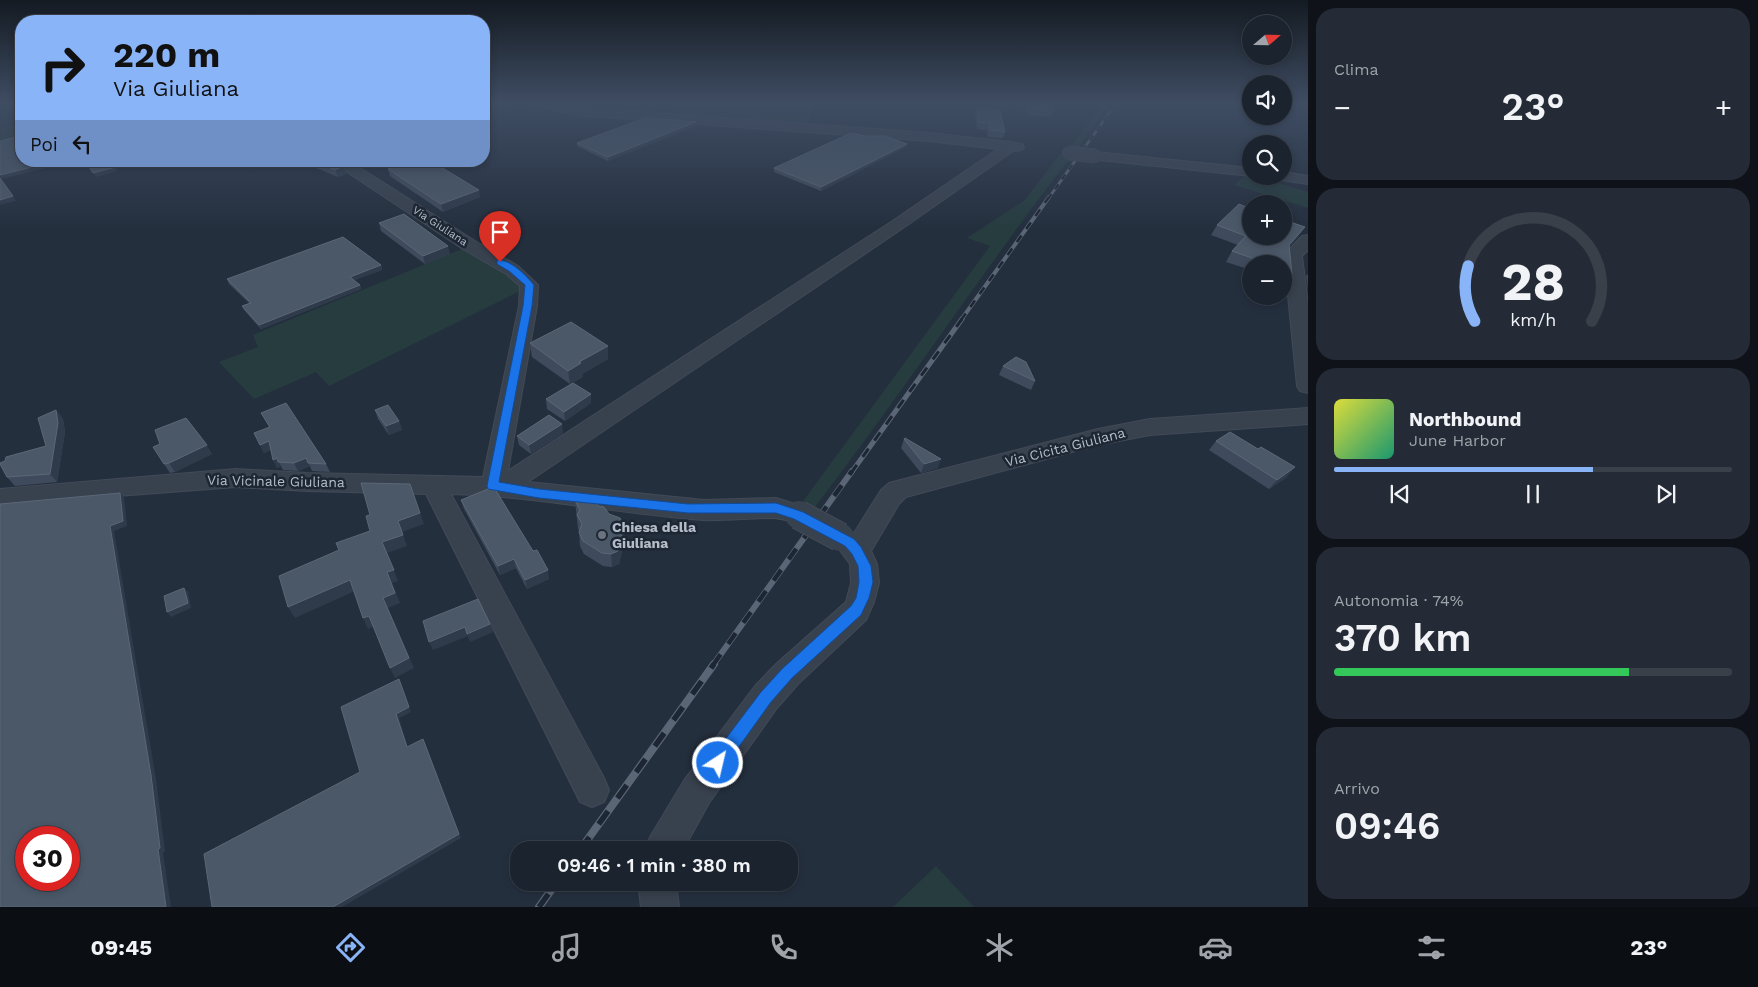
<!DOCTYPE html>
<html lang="it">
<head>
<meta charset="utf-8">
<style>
  :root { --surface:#1b232e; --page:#242b36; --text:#f1f3f6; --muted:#a0a4aa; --line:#39404a; --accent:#8ab4f8 }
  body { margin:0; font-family:"Work Sans",sans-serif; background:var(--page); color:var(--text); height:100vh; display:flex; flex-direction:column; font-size:19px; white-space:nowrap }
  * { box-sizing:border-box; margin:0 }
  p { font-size:16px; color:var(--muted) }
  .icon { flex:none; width:28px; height:28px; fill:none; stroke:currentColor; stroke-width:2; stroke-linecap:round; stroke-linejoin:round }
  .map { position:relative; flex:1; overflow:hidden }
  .sheet { display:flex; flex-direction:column; gap:8px; padding:8px; background:#0f1319; width:450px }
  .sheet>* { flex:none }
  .hud { position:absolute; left:15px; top:15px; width:475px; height:152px; border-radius:20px; box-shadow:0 2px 8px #0003,0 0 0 1px var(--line); background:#8ab4f8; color:#111; overflow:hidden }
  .needle { width:32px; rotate:70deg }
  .controls { position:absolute; left:1242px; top:15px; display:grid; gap:10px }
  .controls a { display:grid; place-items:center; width:50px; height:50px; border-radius:50%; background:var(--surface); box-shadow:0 2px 8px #0003,0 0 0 1px var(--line); font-size:25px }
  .speed { position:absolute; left:15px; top:826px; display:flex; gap:10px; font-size:25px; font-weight:700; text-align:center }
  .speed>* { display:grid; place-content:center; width:65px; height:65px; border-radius:50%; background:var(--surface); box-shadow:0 2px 8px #0003,0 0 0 1px var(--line); line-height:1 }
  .speed .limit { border:8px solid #d22; background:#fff; color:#111 }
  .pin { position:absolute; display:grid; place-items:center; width:42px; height:42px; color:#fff; margin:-51px -21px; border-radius:50% 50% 50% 0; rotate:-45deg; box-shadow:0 0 5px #0007 }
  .pin .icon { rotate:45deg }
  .me { position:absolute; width:55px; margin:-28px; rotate:35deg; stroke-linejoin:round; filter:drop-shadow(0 0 4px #0008) }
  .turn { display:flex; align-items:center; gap:18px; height:105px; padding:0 15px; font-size:22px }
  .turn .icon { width:65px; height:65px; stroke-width:2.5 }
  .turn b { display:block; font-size:35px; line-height:42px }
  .then { display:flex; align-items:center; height:48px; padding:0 15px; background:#0003; gap:10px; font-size:19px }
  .big { font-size:38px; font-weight:600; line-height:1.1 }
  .sheet .tile { flex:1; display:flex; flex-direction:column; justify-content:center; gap:8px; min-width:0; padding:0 18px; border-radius:20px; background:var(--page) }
  .sheet .dial { align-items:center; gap:0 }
  .dial svg { height:130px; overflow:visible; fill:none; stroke:var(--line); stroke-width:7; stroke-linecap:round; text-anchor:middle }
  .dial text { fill:var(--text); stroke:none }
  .song { display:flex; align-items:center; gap:15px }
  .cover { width:60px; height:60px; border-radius:8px; background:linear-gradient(135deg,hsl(60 70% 55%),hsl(160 70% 35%)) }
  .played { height:5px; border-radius:2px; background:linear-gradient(90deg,var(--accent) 65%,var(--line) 65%) }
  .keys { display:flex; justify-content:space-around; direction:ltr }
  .heat { display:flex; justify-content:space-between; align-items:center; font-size:28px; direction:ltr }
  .charge { height:8px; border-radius:4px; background:linear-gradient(90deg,#34c759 74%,var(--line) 0) }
  .trip { position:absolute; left:510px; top:841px; width:288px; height:50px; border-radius:20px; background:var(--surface); box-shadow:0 2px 8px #0003,0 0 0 1px var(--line); font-weight:600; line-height:50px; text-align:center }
  .tabs { display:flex; height:80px; justify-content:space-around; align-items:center; background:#0b0e12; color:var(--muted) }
  .tabs .icon { width:35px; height:35px }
  .tabs .selected { color:var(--accent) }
  .tabs b { font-size:22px; color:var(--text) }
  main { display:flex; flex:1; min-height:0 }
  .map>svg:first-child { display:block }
</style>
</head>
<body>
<main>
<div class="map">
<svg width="1308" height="907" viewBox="0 0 1308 907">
  <rect width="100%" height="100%" fill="#242f3e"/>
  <g fill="#263c3f">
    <path d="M683,102H814L807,126L676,116Z"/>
    <path d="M1104,102H1111L1077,149L1069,148Z"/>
    <path d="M21,124V140L0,144V129Z"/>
    <path d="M1060,154L1072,155C982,272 901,395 812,511L801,504L990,246L967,238L1025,200Z"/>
    <path d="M1248,174L1308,192V208L1234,185Z"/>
    <path d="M462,249L474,256L478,255L519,283L522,290L329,386L316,372L254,399L219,362L258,347L253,335Z"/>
    <path d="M936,866L974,907H893Z"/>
  </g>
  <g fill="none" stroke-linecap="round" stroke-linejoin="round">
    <g stroke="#414a57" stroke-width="2">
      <g id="minor">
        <path d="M533,102H552L575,107L929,133L1011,142L1022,144L1024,147L1022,150L1013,151L903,228L528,482L704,500L776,498L808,508L812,515L808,522C794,526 785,517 771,518C749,518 725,521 703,520C619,514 535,496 451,494L604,778L609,790L604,802L592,807L580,802L426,494L307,491L236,487L65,500L0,507V489L236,469L307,473L483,477L519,306L520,286L506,274L463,249L347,172L321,164L319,161H342L357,166L475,241L518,266L538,285L537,306L508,471L891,222L998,149L929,141L575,115L535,105Z"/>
        <path d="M1095,152L1251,168V176L1090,159L1088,156L1090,153Z"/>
        <path d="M1284,172L1308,176V184L1281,180L1274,176H1284Z"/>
        <path d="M1308,235V250L1302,256L1308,304V393L1300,391L1297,386L1284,255L1302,236Z"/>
        <path d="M1308,408V424L1150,435L1098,445L906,497L899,504L871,551L877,564L879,583L874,602L866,620L798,684L777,708L709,803L683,850H645L650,837L685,779L755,686L776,664L846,602L851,583L850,564L833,541L837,534L846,530L854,533L881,490L889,483L1098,429L1150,419Z"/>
        <path d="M638,882H676L679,907H641Z"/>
      </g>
    </g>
    <use href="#minor" fill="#38414e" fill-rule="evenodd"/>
    <g stroke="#5a6575" stroke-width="3">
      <path id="rail-far4" d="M1048,199L1117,102"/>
    </g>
    <g stroke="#5a6575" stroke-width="4">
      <path id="rail-far3" d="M961,320L1049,197"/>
    </g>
    <g stroke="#5a6575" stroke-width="5">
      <path id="rail-far2" d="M851,473L962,319"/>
    </g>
    <g stroke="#5a6575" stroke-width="6">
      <path id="rail-far1" d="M713,665L852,471"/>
    </g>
    <g stroke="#5a6575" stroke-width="8">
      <g id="rail">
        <path d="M580,850L714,664"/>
        <path d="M539,907L557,882"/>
      </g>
    </g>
    <use href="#rail-far4" stroke="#1d2633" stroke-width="2" stroke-dasharray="6" stroke-linecap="butt"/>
    <use href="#rail-far3" stroke="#1d2633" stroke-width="2.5" stroke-dasharray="8" stroke-linecap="butt"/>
    <use href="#rail-far2" stroke="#1d2633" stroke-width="3" stroke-dasharray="10" stroke-linecap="butt"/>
    <use href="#rail-far1" stroke="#1d2633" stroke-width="4.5" stroke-dasharray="13" stroke-linecap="butt"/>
    <use href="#rail" stroke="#1d2633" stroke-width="5.5" stroke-dasharray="16" stroke-linecap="butt"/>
    <g stroke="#414a57" stroke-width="15" stroke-linecap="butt">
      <path id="minor-bridge-far1" d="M1069,153L1095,156"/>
    </g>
    <g stroke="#414a57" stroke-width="30" stroke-linecap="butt">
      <path id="minor-bridge" d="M799,515L840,537"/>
    </g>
    <use href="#minor-bridge-far1" stroke="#38414e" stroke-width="14"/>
    <use href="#minor-bridge" stroke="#38414e" stroke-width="28"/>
  </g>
  <g fill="#3f4b5c">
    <path d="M1023,102H1050L1054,110L1051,117L1027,115Z"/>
    <path d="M977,108L1005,132L1003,138L988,137L987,130L977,129L975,114Z"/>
    <path d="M696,122V126L608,161L577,146V143Z"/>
    <path d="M906,147L821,191L774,172V168Z"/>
    <path d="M302,161H327L346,174L338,177L302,162Z"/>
    <path d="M388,169L480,197L443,212L390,176Z"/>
    <path d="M379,223L450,254L425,264L381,231Z"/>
    <path d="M1217,225L1298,237L1289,247L1292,274L1285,285L1284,284V264H1251V270L1226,262L1232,251L1238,245L1211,235Z"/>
    <path d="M381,265L382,270L354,280L360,285L361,289L261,329L244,310L242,306L249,303L229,284L227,279Z"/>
    <path d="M1308,274V289L1306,276Z"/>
    <path d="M530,343L608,359L582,374L583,377L570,384L532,357Z"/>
    <path d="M1003,366L1035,381L1031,390L999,375Z"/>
    <path d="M591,394V403L565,421L547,409L546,399Z"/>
    <path d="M56,410L63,419L65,432L57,482L15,486L7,477L5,461L46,446Z"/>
    <path d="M375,410L399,421L402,430L389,435L378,419Z"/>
    <path d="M261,413L326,464L330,472L312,471L310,466L298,471L283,470L281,466L277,468L271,450L264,453L254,433L269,427Z"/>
    <path d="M563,433L531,454L519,445L517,436Z"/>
    <path d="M904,439L938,468L921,473L901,448Z"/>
    <path d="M1216,441L1287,477L1269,489L1209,450Z"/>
    <path d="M153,447L212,454L175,472L170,473Z"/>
    <path d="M461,500L549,579L527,589L516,568L500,575L464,509Z"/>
    <path d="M575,500L598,506L625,539L619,564L612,567L603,566L584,554L580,546L579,532L580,531L578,529Z"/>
  </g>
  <g fill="#2f3b4b">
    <path d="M696,122V126L608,161V157Z"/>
    <path d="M907,144L906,147L821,191V187Z"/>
    <path d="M56,161H75L1,179L0,178V175Z"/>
    <path d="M343,166L346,174L338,177L335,170Z"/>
    <path d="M116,167L118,171L96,177L93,173Z"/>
    <path d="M479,190L480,197L443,212L441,204Z"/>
    <path d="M13,196L16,201L0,205V200Z"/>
    <path d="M1305,227L1298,237L1282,255L1289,245Z"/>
    <path d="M448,246L450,254L425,264L423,256Z"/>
    <path d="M381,265L382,270L352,281L350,277Z"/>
    <path d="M360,285L361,289L261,329L259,325Z"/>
    <path d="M608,346V359L582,374L583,377L570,384L568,371L579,362Z"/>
    <path d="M591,394V403L565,421L564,412Z"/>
    <path d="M56,410L63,419L65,432L57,482L50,474Z"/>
    <path d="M399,421L402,430L389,435L386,426Z"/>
    <path d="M562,424L563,433L531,454L529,445Z"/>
    <path d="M269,441L273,449L264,453L260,445Z"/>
    <path d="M207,445L212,454L175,472L169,463Z"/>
    <path d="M277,458L281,466L277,468L273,460Z"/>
    <path d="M306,458L310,466L298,471L294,463Z"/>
    <path d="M941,459L938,468L921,473L924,464Z"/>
    <path d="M1295,467L1287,477L1269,489L1277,480Z"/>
    <path d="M410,484L424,524L402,532L407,546L387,553L398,581L392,583L400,603L388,608L414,668L395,678L390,668L383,598L387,572L382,542L398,521Z"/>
    <path d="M120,493L124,497L127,526L114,531L156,779L165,851L163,853L171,907H166L110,526Z"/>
    <path d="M624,525L625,539L619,564L612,567L611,554Z"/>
    <path d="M514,559L516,568L500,575L498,566Z"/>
    <path d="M548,570L549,579L527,589L525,580Z"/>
    <path d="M350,580L355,591L295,618L288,607Z"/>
    <path d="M184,588L188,592L191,608L171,617L167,612Z"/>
    <path d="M369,616L374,626L368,629L363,618Z"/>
    <path d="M490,624L493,632L470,642L467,634Z"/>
    <path d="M465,627L468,636L433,650L429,642Z"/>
    <path d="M399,679L411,712L399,718L409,751L407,747L396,714Z"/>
    <path d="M423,739L461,838L342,907H333Z"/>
  </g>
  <g fill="#4b5868" stroke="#5c6777" fill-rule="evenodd">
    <path d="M1027,102H1050L1054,110L1029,108Z"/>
    <path d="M977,108L1000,110L1005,132L990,130L989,123L979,122Z"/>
    <path d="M645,118L696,122L608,157L577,143Z"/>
    <path d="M851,133L865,136H885L907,144L821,187L774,168Z"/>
    <path d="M21,136V161H56L0,175V141Z"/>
    <path d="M85,161H111L116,167L93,173Z"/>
    <path d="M315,161H327L343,166L335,170Z"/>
    <path d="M410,161H431L479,190L441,204L388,169Z"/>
    <path d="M0,178L13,196L0,200Z"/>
    <path d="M1239,204L1251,209V236H1284V220L1305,227L1289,245L1292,274L1284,271V264H1269L1232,251L1246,236L1217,225Z"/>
    <path d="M404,214L448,246L423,256L379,223Z"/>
    <path d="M343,237L381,265L350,277L360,285L259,325L242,306L251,303L227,279Z"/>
    <path d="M571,322L608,346L579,362L581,363L568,371L530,343Z"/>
    <path d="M1016,357L1026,362L1035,381L1003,366Z"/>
    <path d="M573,383L591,394L564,412L546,399Z"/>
    <path d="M286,403L326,464L308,463L306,458L294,463L278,462L277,458L273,460L269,441L260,445L254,433L270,427L261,413Z"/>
    <path d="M388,405L399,421L386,426L375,410Z"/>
    <path d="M56,410L58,423L50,474L7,477L0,464V463L5,461L6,457L46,446L38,418Z"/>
    <path d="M549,415L562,424L529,445L517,436Z"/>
    <path d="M186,418L207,445L169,463L164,464L153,447L160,444L155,430Z"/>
    <path d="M1230,432L1258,449L1261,447L1295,467L1277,480L1216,441Z"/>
    <path d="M905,438L941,459L924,464L904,439Z"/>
    <path d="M361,483L410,484L420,513L398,521L403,535L382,542L394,570L387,572L395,593L383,598L409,658L390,668L369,616L363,618L350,580L288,607L279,576L339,550L336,543L370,531L366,516L370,515Z"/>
    <path d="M488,489H495L533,551L537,550L548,570L525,580L514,559L498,566L461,500Z"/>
    <path d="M120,493L123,521L110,526L151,775L160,848L158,849L166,907H0V504ZM26,838H69V880H26Z"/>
    <path d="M587,495L593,496L598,506L604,507L609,514L620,518L624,525L618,551L611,554L602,553L583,541L579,532L582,524L577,515L580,510L575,500Z"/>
    <path d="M184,588L188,603L167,612L164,596Z"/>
    <path d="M478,599L490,624L467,634L465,627L429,642L423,621Z"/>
    <path d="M399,679L409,707L396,714L407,747L423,739L459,834L333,907H212L204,854L360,772L341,707Z"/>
  </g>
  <linearGradient id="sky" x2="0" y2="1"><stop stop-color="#141a22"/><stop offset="0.45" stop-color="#3f4d63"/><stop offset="1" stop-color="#3f4d63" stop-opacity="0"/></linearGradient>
  <rect width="1308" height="229" fill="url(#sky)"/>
  <path fill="#1a73e8" stroke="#114b97" d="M497,260C510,259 526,275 534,285L532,306L499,482L539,489L688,504L776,503L803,512L854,539L861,547L871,566L873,582L869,598L861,615L792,678L771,702L723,769L718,771L712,769L710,763L712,757L761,692L782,669L851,606L856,598L859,582L858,566L852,554L845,546L794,519L776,513H688L539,498L488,489L487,486L523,306L525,285L509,271L497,264Z"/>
  <circle fill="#6b7280" stroke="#1d2633" stroke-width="2" cx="602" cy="535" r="5"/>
  <g text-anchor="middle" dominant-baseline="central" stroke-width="5" stroke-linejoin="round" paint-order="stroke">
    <g font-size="11" fill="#b4bcc9" stroke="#1d2633">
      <text transform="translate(440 226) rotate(33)">Via Giuliana</text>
    </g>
    <g font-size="14" fill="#b4bcc9" stroke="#1d2633">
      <text transform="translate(1065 447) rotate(-14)">Via Cicita Giuliana</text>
      <text transform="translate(276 481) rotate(1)">Via Vicinale Giuliana</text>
    </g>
    <g font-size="14" font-weight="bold" fill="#b4bcc9" stroke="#1d2633" text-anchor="start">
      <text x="612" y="527">Chiesa della<tspan x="612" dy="16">Giuliana</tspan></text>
    </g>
  </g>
</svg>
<div class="controls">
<a><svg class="needle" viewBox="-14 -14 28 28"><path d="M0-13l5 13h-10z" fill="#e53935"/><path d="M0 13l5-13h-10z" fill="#a0a4aa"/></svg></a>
<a><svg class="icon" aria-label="sound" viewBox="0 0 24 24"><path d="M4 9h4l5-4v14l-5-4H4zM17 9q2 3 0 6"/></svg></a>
<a><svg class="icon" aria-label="search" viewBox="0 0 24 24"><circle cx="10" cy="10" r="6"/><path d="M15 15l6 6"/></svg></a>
<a>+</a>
<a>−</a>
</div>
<div class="speed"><div class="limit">30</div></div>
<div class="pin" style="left:500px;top:262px;background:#d93025"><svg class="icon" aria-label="arrive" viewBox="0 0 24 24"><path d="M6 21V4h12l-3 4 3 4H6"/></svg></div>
<svg class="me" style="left:718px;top:763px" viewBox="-20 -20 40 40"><circle r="17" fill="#1a73e8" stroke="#fff" stroke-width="3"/><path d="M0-11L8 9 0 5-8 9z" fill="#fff"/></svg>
<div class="trip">09:46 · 1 min · 380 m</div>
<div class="hud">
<div class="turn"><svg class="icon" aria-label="right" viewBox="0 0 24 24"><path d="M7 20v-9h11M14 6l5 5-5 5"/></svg><div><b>220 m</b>Via Giuliana</div></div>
<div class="then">Poi<svg class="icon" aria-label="left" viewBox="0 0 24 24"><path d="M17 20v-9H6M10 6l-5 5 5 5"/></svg></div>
</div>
</div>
<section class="sheet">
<div class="tile"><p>Clima</p>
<div class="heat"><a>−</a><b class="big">23°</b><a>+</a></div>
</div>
<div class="tile dial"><svg viewBox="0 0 100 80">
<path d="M14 69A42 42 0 1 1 86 69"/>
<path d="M14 69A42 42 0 0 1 10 35" stroke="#8ab4f8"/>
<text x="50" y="56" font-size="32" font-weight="700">28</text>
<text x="50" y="72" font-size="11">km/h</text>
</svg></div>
<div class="tile">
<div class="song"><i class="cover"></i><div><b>Northbound</b><p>June Harbor</p></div></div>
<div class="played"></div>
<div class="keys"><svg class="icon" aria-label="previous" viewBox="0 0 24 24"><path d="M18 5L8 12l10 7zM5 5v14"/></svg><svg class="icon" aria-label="pause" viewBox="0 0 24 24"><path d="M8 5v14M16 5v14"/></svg><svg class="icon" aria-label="next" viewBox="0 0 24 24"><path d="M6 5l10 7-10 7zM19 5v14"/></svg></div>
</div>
<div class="tile"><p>Autonomia · 74%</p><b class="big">370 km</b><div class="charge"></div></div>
<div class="tile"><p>Arrivo</p><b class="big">09:46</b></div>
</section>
</main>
<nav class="tabs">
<b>09:45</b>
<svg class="icon selected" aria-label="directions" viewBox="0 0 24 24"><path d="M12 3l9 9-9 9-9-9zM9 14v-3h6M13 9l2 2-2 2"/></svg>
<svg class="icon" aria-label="music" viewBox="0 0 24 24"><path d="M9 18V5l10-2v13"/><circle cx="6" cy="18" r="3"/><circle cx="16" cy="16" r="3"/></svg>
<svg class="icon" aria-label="phone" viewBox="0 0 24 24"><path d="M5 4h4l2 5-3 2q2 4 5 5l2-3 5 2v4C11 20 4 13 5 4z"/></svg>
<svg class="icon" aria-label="climate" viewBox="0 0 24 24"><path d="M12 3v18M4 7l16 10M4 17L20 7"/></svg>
<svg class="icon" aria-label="car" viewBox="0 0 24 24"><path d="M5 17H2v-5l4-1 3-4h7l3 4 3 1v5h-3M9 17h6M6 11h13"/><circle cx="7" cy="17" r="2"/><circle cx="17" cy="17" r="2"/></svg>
<svg class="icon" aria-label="filters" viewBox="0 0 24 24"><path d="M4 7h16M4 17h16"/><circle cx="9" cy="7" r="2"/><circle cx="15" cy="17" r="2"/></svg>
<b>23°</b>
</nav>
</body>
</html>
